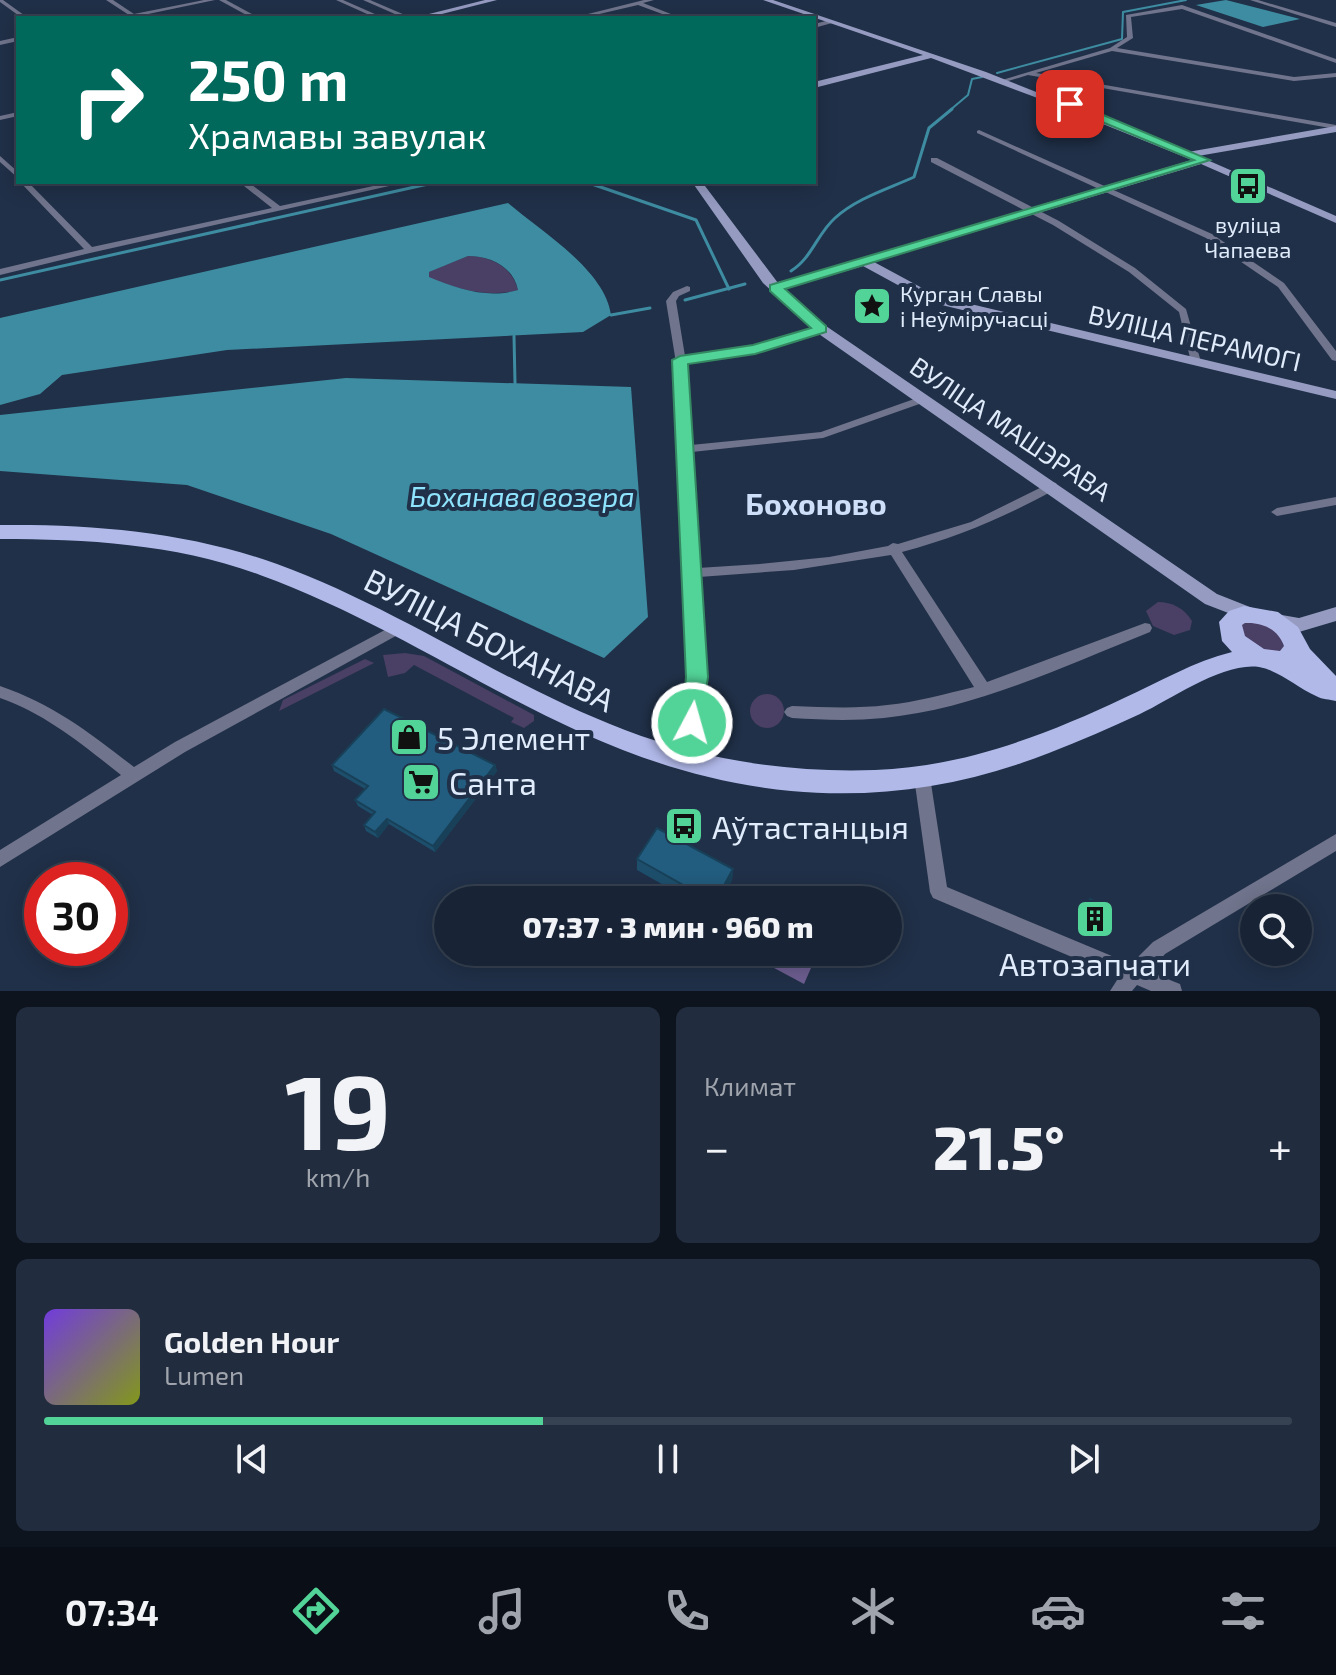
<!DOCTYPE html>
<html lang="ru">
<head>
<meta charset="utf-8">
<style>
  :root { --surface:#182436; --page:#212c3e; --text:#f1f3f6; --muted:#9fa4ad; --line:#364151; --accent:#52d397 }
  body { margin:0; font-family:"Exo 2",sans-serif; background:var(--page); color:var(--text); height:100vh; display:flex; flex-direction:column; font-size:30px; white-space:nowrap }
  * { box-sizing:border-box; margin:0 }
  p { font-size:26px; color:var(--muted) }
  .icon { flex:none; width:44px; height:44px; fill:none; stroke:currentColor; stroke-width:2; stroke-linecap:round; stroke-linejoin:round }
  .map { position:relative; height:991px; overflow:hidden }
  .side { display:flex; flex-direction:column; gap:16px; padding:16px; background:#0d141e; flex:1 }
  .side>* { flex:none }
  .top-card { position:absolute; left:16px; top:16px; width:800px; height:168px; border-radius:0px; box-shadow:0 4px 20px #0003,0 0 0 2px var(--line); background:#00695c; color:#fff; overflow:hidden }
  .fabs { position:absolute; left:1240px; top:894px; display:grid; gap:16px }
  .fabs a { display:grid; place-items:center; width:72px; height:72px; border-radius:50%; background:var(--surface); box-shadow:0 4px 20px #0003,0 0 0 2px var(--line); font-size:40px }
  .speed { position:absolute; left:24px; top:862px; display:flex; gap:16px; font-size:40px; font-weight:700; text-align:center }
  .speed>* { display:grid; place-content:center; width:104px; height:104px; border-radius:50%; background:var(--surface); box-shadow:0 4px 20px #0003,0 0 0 2px var(--line); line-height:1 }
  .speed .limit { border:12px solid #d22; background:#fff; color:#111 }
  .pin { position:absolute; display:grid; place-items:center; width:68px; height:68px; color:#fff; margin:-34px; border-radius:16px; box-shadow:0 4px 12px #0006 }
  .me { position:absolute; width:88px; margin:-44px; rotate:6deg; stroke-linejoin:round; filter:drop-shadow(0 0 6px #0008) }
  .turn { display:flex; align-items:center; gap:28px; height:168px; padding:0 40px; font-size:36px }
  .turn .icon { width:104px; height:104px; stroke-width:2.5 }
  .turn b { display:block; font-size:56px; line-height:68px }
  .big { font-size:60px; font-weight:800; line-height:1.1 }
  .side .card { flex:1; display:flex; flex-direction:column; justify-content:center; gap:12px; min-width:0; padding:0 28px; border-radius:12px; background:var(--page) }
  .side .dial { align-items:center; gap:0 }
  .dial b { font-size:104px; line-height:1 }
  .song { display:flex; align-items:center; gap:24px }
  .cover { width:96px; height:96px; border-radius:12px; background:linear-gradient(135deg,hsl(260 70% 55%),hsl(70 70% 35%)) }
  .played { height:8px; border-radius:4px; background:linear-gradient(90deg,var(--accent) 40%,var(--line) 40%) }
  .keys { display:flex; justify-content:space-around; direction:ltr }
  .heat { display:flex; justify-content:space-between; align-items:center; font-size:44px; direction:ltr }
  .side .tiles { flex:1; display:grid; gap:16px; grid-template-columns:1fr 1fr }
  .card:last-child { grid-column:span 2 }
  .trip { position:absolute; left:434px; top:886px; width:468px; height:80px; border-radius:40px; background:var(--surface); box-shadow:0 4px 20px #0003,0 0 0 2px var(--line); font-weight:800; line-height:80px; text-align:center }
  .tab-bar { display:flex; height:128px; justify-content:space-around; align-items:center; background:#0a0e16; color:var(--muted) }
  .tab-bar .icon { width:56px; height:56px }
  .tab-bar .active { color:var(--accent) }
  .tab-bar b { font-size:36px; color:var(--text) }
  .map>svg:first-child { display:block }
</style>
</head>
<body>
<div class="map">
<svg width="1336" height="991" viewBox="0 0 1336 991">
  <rect width="100%" height="100%" fill="#203048"/>
  <g fill="#4a3f64">
    <path d="M468,256C491,256 512,267 518,290C487,298 458,289 429,278L428,272Z"/>
    <path d="M1158,602C1172,602 1184,608 1192,621L1190,630L1174,635L1153,626L1146,611Z"/>
    <path d="M1255,620L1284,634V654L1248,647L1239,625Z"/>
    <path d="M405,653L424,656L534,715V721L524,728L511,722L514,718L414,665L405,673L388,677L383,655Z"/>
    <path d="M365,659L374,663L279,711L283,700Z"/>
    <circle cx="767" cy="711" r="17"/>
  </g>
  <path fill="#6d5e91" d="M744,952H818L804,984Z"/>
  <g fill="#3e8ca1" fill-rule="evenodd">
    <path d="M1226,0L1300,19L1263,27L1196,5Z"/>
    <path d="M508,203C542,232 605,270 611,315L583,332L227,350L62,375L40,394L0,405V318ZM468,256C490,256 513,266 518,290C488,299 458,289 429,277V272Z"/>
    <path d="M346,378L631,387L648,617L604,658L331,534L187,485L0,471V415Z"/>
  </g>
  <g fill="none" stroke-linecap="round" stroke-linejoin="round">
    <g stroke="#3e8ca1" stroke-width="2">
      <path d="M997,73L1122,39L1123,12L1186,0"/>
      <path d="M949,111L968,95L972,79L982,77"/>
    </g>
    <g stroke="#3e8ca1" stroke-width="3">
      <path d="M586,182L696,220L729,289"/>
      <path d="M791,271C812,258 817,234 835,218C857,198 888,189 914,177L929,128L952,109"/>
      <path d="M0,280L437,182"/>
      <path d="M685,300L745,284"/>
      <path d="M611,315L650,308"/>
      <path d="M514,336L515,383"/>
    </g>
    <g fill="#70748c" fill-rule="evenodd">
      <path d="M0,0H3L28,18H22L0,2Z"/>
      <path d="M106,0H113L134,14L204,0H215L129,18H118L129,15Z"/>
      <path d="M219,0H226L259,18H252Z"/>
      <path d="M336,0H343L384,18H376Z"/>
      <path d="M363,0H370L412,18H404Z"/>
      <path d="M644,0H654L643,3L681,18H673L638,5L582,18H572Z"/>
      <path d="M1250,0H1258L1336,23V27Z"/>
      <path d="M1182,5L1336,59V63L1182,9L1131,17L1133,38L1117,48L1294,77L1336,73V77L1294,81L1112,51L1036,73L1336,125V129L1028,75L1005,82L1002,80L1110,48L1127,37L1126,15Z"/>
      <path d="M830,20L832,23L814,28V24Z"/>
      <path d="M18,37V41L0,45V41Z"/>
      <path d="M18,112V116L0,120V116Z"/>
      <path d="M979,130L1212,234L1284,283L1336,351V361L1332,360L1278,287L1206,238L977,133V131Z"/>
      <path d="M0,156L18,172V178L0,162Z"/>
      <path d="M931,158H937L1059,221L1135,268L1186,309L1201,362L1200,364H1192L1191,362L1179,312L1129,272L1053,225L931,162Z"/>
      <path d="M20,182H28L92,247L272,208L239,182H248L280,206L392,182H407L90,253L0,275V269L84,249Z"/>
      <path d="M687,286L690,287V291L679,296L676,301L685,356L754,347L818,327L821,326L826,329L755,353L686,362L691,445L821,432L917,398L921,397L926,400L925,402L823,438L692,452L698,568L760,564L829,557L888,546L893,543L898,544L971,522L1052,482L1056,483L1058,486L1056,489C1005,517 958,537 902,552L987,682L1145,623L1150,624L1152,628L1150,632C1064,666 976,709 884,718C853,721 823,720 792,718L787,716L784,712L787,708L792,706C824,707 855,709 887,705C917,702 945,694 974,687L891,555L794,570L699,577C702,639 713,708 688,767L682,769L676,767L674,762L684,723L690,677L677,369L666,301L673,292Z"/>
      <path d="M1336,497V505L1277,516L1271,512L1277,508Z"/>
      <path d="M398,623L403,624L405,628L403,632L185,752L0,867V850L121,775C83,745 46,714 0,698V686C53,704 90,733 134,767L175,742Z"/>
      <path d="M922,770L928,772L930,777L947,887L1131,964L1153,942L1336,834V851L1165,954L1150,972L1180,984L1182,991H1151L1137,985L1132,991H1110L1119,977L933,898L930,892L914,777L916,772Z"/>
    </g>
    <g fill="#959bc1" fill-rule="evenodd">
      <path d="M485,0H497L426,18H413Z"/>
      <path d="M763,0H773L986,72L1188,152L1336,126V132L1198,156L1336,216V223L1201,164L874,262L937,296L1336,391V399L929,302L863,266L784,289L826,326L1217,594L1255,609L1258,614L1255,619L1249,621L1205,604L816,332L763,283L692,182H702L778,283L1192,160L1051,103L931,58L814,88V82L923,55Z"/>
      <path d="M1336,607V621L1299,632L1270,626L1267,621L1270,616L1276,614L1299,618Z"/>
    </g>
    <path fill="#b1b9e9" fill-rule="evenodd" d="M0,525C94,524 188,532 277,564C398,608 504,684 625,730C704,760 790,773 875,770C963,767 1046,735 1124,698C1160,682 1194,661 1232,652L1222,641L1219,622L1229,611L1244,606L1278,612L1298,627L1310,649L1336,676V701C1329,699 1323,700 1316,696C1298,688 1278,670 1259,667C1223,662 1172,699 1140,714C1110,728 1080,741 1049,753C964,786 881,799 791,791C581,771 447,643 260,575C176,544 88,539 0,539ZM1245,623C1262,622 1278,629 1284,646L1280,651L1264,649L1245,636L1242,625Z"/>
  </g>
  <g fill="#1d4f6c">
    <path d="M332,765H495L497,771L435,852L389,824L378,838L366,831L364,825L373,815L358,806L355,800L365,789L334,771Z"/>
    <path d="M637,859L733,869L732,880L721,900H690L637,870Z"/>
    <path d="M1090,899L1107,928L1104,933L1082,923L1087,905Z"/>
  </g>
  <g fill="#184058">
    <path d="M495,765L497,771L435,852L433,846Z"/>
    <path d="M387,819L389,824L378,838L375,832Z"/>
    <path d="M733,869L732,880L721,900H716Z"/>
  </g>
  <g fill="#225c7e" stroke="#184058" stroke-width="2">
    <path d="M384,709L495,765L433,846L387,819L375,832L364,825L375,812L355,800L368,786L332,765Z"/>
    <path d="M657,828L733,869L716,900H710L637,859Z"/>
    <path d="M1090,899L1112,909L1107,928L1086,918Z"/>
  </g>
  <path fill="#52d397" stroke="#358962" stroke-width="2" d="M1070,101L1210,160L785,289L826,326V332L755,354L688,364L708,677L700,729L692,732L684,729L681,723L686,677L672,360L680,356L753,345L811,328L770,291V285L1194,160L1066,107Z"/>
  <defs>
    <g id="bus-square" transform="scale(2)"><rect x="-9" y="-9" width="18" height="18" rx="4" fill="#52d397" stroke="#203048"/><path d="M-5-6H5V4H4V6H2V4H-2V6H-4V4H-5ZM-3.5-4V0h7V-4ZM-3.5 1.2v1.5H-2V1.2ZM2 1.2v1.5H3.5V1.2Z" fill="#111"/></g>
    <g id="sight-square" transform="scale(2)"><rect x="-9" y="-9" width="18" height="18" rx="4" fill="#52d397" stroke="#203048"/><path d="M0-6L1.8-2.2L6-1.7L2.9 1.2L3.7 5.4L0 3.3L-3.7 5.4L-2.9 1.2L-6-1.7L-1.8-2.2Z" fill="#111"/></g>
    <g id="shop-square" transform="scale(2)"><rect x="-9" y="-9" width="18" height="18" rx="4" fill="#52d397" stroke="#203048"/><path d="M-5-2.5h2.3a2.7 3.5 0 0 1 5.4 0H5L5.5 6h-11ZM-1.5-2.5h3a1.5 2.3 0 0 0-3 0Z" fill="#111"/></g>
    <g id="supermarket-square" transform="scale(2)"><rect x="-9" y="-9" width="18" height="18" rx="4" fill="#52d397" stroke="#203048"/><path d="M-6-5.5h2.5l.6 2H6L4.5 2H-2.5L-4.4-4H-6ZM-1.5 3.2a1.3 1.3 0 1 0 .1 0ZM3 3.2a1.3 1.3 0 1 0 .1 0Z" fill="#111"/></g>
    <g id="building-square" transform="scale(2)"><rect x="-9" y="-9" width="18" height="18" rx="4" fill="#52d397" stroke="#203048"/><path d="M-4-6H4V6H1V3H-1V6H-4ZM-2.5-4.3h1.7v1.8h-1.7ZM.8-4.3h1.7v1.8H.8ZM-2.5-1h1.7V.8h-1.7ZM.8-1h1.7V.8H.8Z" fill="#111"/></g>
  </defs>
  <g fill-rule="evenodd">
    <use href="#bus-square" x="1248" y="186"/>
    <use href="#sight-square" x="872" y="306"/>
    <use href="#shop-square" x="409" y="737"/>
    <use href="#supermarket-square" x="421" y="782"/>
    <use href="#bus-square" x="684" y="826"/>
    <use href="#building-square" x="1095" y="919"/>
  </g>
  <g text-anchor="middle" dominant-baseline="central" stroke-width="8" stroke-linejoin="round" paint-order="stroke">
    <g font-size="22" fill="#e0ebfb" stroke="#203048">
      <text x="1248" y="224">вуліца<tspan x="1248" dy="25">Чапаева</tspan></text>
      <text x="900" y="293" text-anchor="start">Курган Славы<tspan x="900" dy="25">і Неўміручасці</tspan></text>
    </g>
    <g font-size="26" fill="#e0ebfb" stroke="#203048">
      <text transform="translate(1195 337) rotate(13)">ВУЛІЦА ПЕРАМОГІ</text>
      <text transform="translate(1011 428) rotate(34)">ВУЛІЦА МАШЭРАВА</text>
    </g>
    <g font-size="28" font-style="italic" fill="#8ee3fd" stroke="#203048">
      <text x="522" y="496">Боханава возера</text>
    </g>
    <g font-size="30" font-weight="bold" fill="#cedff9" stroke="#203048">
      <text x="816" y="503">Бохоново</text>
    </g>
    <g font-size="32" fill="#e0ebfb" stroke="#203048">
      <text transform="translate(490 639) rotate(27)">ВУЛІЦА БОХАНАВА</text>
    </g>
    <g font-size="32" fill="#e0ebfb" stroke="#203048" text-anchor="start">
      <text x="437" y="737">5 Элемент</text>
      <text x="449" y="782">Санта</text>
      <text x="712" y="826">Аўтастанцыя</text>
      <text x="1095" y="963" text-anchor="middle">Автозапчати</text>
    </g>
  </g>
</svg>
<div class="fabs">
<a><svg class="icon" aria-label="search" viewBox="0 0 24 24"><circle cx="10" cy="10" r="6"/><path d="M15 15l6 6"/></svg></a>
</div>
<div class="speed"><div class="limit">30</div></div>
<div class="pin" style="left:1070px;top:104px;background:#d93025"><svg class="icon" aria-label="arrive" viewBox="0 0 24 24"><path d="M6 21V4h12l-3 4 3 4H6"/></svg></div>
<svg class="me" style="left:692px;top:723px" viewBox="-20 -20 40 40"><circle r="17" fill="#52d397" stroke="#fff" stroke-width="3"/><path d="M0-11L8 9 0 5-8 9z" fill="#fff"/></svg>
<div class="trip">07:37 · 3 мин · 960 m</div>
<div class="top-card">
<div class="turn"><svg class="icon" aria-label="right" viewBox="0 0 24 24"><path d="M7 20v-9h11M14 6l5 5-5 5"/></svg><div><b>250 m</b>Храмавы завулак</div></div>
</div>
</div>
<section class="side">
<div class="tiles">
<div class="card dial"><b>19</b><p>km/h</p></div>
<div class="card"><p>Климат</p>
<div class="heat"><a>−</a><b class="big">21.5°</b><a>+</a></div>
</div>
<div class="card">
<div class="song"><i class="cover"></i><div><b>Golden Hour</b><p>Lumen</p></div></div>
<div class="played"></div>
<div class="keys"><svg class="icon" aria-label="previous" viewBox="0 0 24 24"><path d="M18 5L8 12l10 7zM5 5v14"/></svg><svg class="icon" aria-label="pause" viewBox="0 0 24 24"><path d="M8 5v14M16 5v14"/></svg><svg class="icon" aria-label="next" viewBox="0 0 24 24"><path d="M6 5l10 7-10 7zM19 5v14"/></svg></div>
</div>
</div>
</section>
<nav class="tab-bar">
<b>07:34</b>
<svg class="icon active" aria-label="directions" viewBox="0 0 24 24"><path d="M12 3l9 9-9 9-9-9zM9 14v-3h6M13 9l2 2-2 2"/></svg>
<svg class="icon" aria-label="music" viewBox="0 0 24 24"><path d="M9 18V5l10-2v13"/><circle cx="6" cy="18" r="3"/><circle cx="16" cy="16" r="3"/></svg>
<svg class="icon" aria-label="phone" viewBox="0 0 24 24"><path d="M5 4h4l2 5-3 2q2 4 5 5l2-3 5 2v4C11 20 4 13 5 4z"/></svg>
<svg class="icon" aria-label="climate" viewBox="0 0 24 24"><path d="M12 3v18M4 7l16 10M4 17L20 7"/></svg>
<svg class="icon" aria-label="car" viewBox="0 0 24 24"><path d="M5 17H2v-5l4-1 3-4h7l3 4 3 1v5h-3M9 17h6M6 11h13"/><circle cx="7" cy="17" r="2"/><circle cx="17" cy="17" r="2"/></svg>
<svg class="icon" aria-label="filters" viewBox="0 0 24 24"><path d="M4 7h16M4 17h16"/><circle cx="9" cy="7" r="2"/><circle cx="15" cy="17" r="2"/></svg>
</nav>
</body>
</html>
